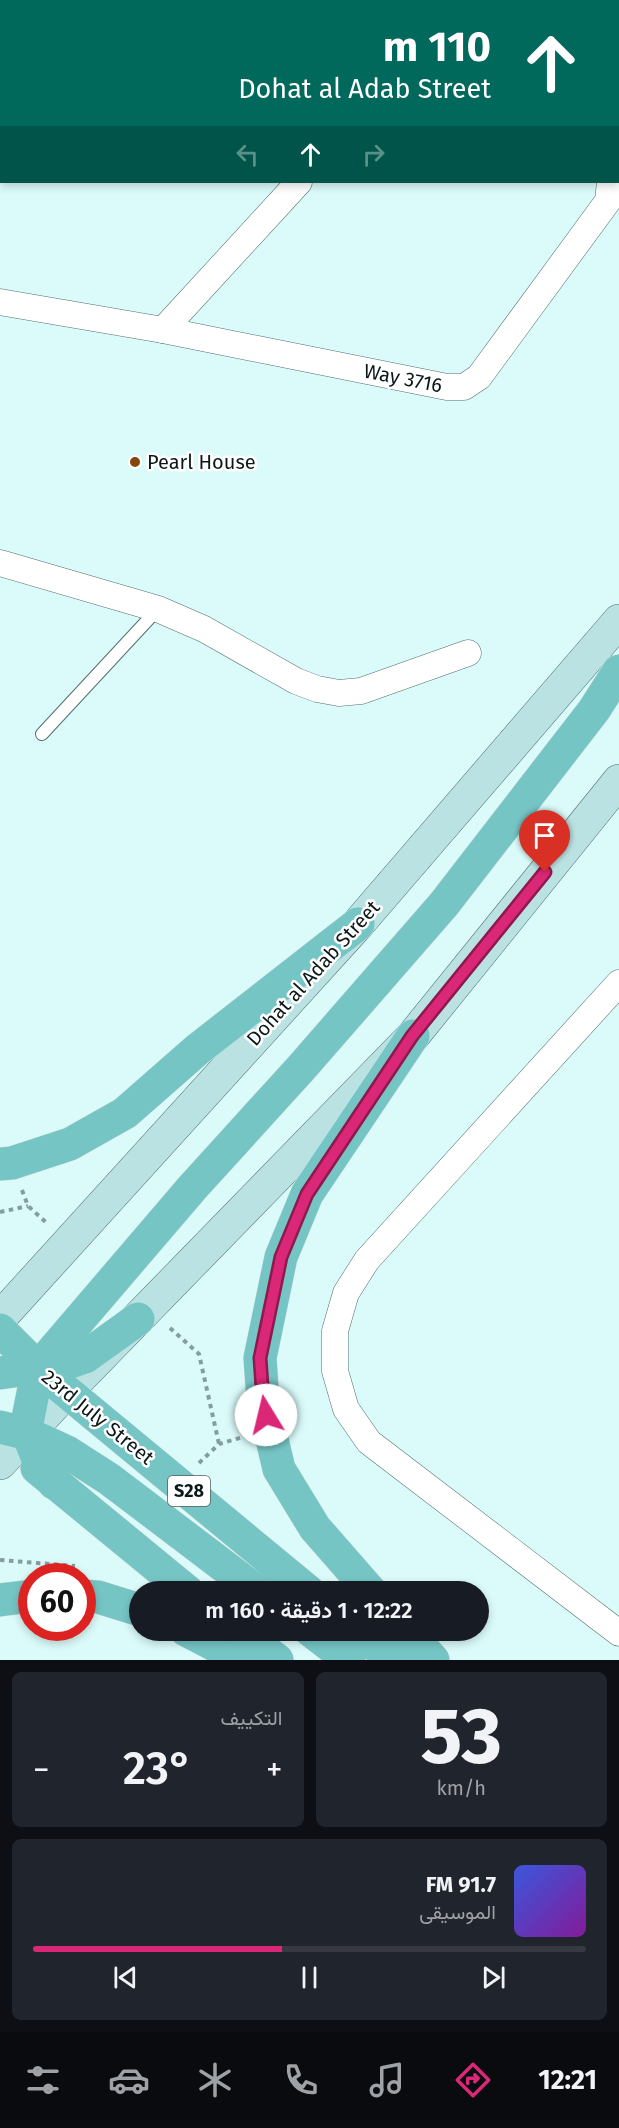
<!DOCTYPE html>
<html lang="ar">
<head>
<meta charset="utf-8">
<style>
  :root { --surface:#171b24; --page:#20242c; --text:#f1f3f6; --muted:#9ea1a6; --line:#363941; --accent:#db2777 }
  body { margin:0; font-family:"Fira Sans",Vazirmatn,sans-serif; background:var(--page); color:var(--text); direction:rtl; height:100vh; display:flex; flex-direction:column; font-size:22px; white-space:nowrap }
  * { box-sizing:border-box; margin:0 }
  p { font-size:20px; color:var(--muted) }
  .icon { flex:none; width:33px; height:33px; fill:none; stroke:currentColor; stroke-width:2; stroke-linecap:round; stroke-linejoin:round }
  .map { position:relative; height:1660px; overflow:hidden; direction:ltr }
  .panel { display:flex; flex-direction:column; gap:12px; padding:12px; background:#0d0f14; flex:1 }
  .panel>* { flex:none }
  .hud { position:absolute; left:0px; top:0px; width:620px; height:183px; box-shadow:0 3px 9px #0003; direction:rtl; background:#00695c; color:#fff; overflow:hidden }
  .speed { position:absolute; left:18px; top:1563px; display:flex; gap:12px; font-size:30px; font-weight:700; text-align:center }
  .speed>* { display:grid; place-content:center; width:78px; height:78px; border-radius:50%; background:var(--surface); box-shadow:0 3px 9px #0003; line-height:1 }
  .speed .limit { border:9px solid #d22; background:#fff; color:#111 }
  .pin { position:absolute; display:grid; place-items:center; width:51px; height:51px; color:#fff; margin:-62px -26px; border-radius:50% 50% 50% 0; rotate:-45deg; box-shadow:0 0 6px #0007 }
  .pin .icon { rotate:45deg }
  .me { position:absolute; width:66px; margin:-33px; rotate:351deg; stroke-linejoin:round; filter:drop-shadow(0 0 4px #0008) }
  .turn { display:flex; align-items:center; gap:21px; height:126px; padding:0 30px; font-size:27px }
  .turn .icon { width:78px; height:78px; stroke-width:2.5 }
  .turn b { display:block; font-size:42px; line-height:51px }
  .lanes { display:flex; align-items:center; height:57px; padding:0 30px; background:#0003; justify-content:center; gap:30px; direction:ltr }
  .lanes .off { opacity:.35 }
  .big { font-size:45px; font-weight:600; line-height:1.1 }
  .panel .card { flex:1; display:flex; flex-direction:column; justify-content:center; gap:9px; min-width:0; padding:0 21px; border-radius:9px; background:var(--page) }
  .panel .dial { align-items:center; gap:0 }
  .dial b { font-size:78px; line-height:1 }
  .song { display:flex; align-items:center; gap:18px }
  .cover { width:72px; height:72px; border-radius:9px; background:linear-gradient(135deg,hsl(230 70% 55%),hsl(290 70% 35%)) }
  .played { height:6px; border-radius:3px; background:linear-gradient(90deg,var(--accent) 45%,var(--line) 45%) }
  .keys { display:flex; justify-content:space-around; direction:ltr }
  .heat { display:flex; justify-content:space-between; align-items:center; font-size:33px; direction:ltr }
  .panel .tiles { flex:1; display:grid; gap:12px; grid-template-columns:1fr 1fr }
  .card:last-child { grid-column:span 2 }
  .trip { position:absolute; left:129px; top:1581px; width:360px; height:60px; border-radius:30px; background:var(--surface); box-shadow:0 3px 9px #0003; font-weight:600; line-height:60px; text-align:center; direction:rtl }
  .tabs { display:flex; height:96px; justify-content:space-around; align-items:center; background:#090b0e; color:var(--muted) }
  .tabs .icon { width:42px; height:42px }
  .tabs .selected { color:var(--accent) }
  .tabs b { font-size:27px; color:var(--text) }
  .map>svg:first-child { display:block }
</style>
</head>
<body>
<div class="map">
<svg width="619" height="1660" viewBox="0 0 619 1660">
  <rect width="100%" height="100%" fill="#dafbfa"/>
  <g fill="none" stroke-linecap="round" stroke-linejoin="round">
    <g stroke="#526f6f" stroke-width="14">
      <path id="service" d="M42,734L158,609"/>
    </g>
    <g stroke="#526f6f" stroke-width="27">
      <g id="minor">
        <path d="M485,0L486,2"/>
        <path d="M80,2L82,0"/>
        <path d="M456,2L458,0"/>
        <path d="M0,20H2"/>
        <path d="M0,302L163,330L447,387H464L479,377L608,201L610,182"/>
        <path d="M163,330L299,182"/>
        <path d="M0,563L158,609L204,629L296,681L317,689L339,693L361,691L468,653"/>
        <path d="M619,983L367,1260L346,1293L335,1331V1371L346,1409L369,1442L619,1633"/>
      </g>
    </g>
    <g stroke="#526f6f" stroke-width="34">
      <g id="secondary">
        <path d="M0,1318L358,924L619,621"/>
        <path d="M0,1463L67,1391L413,1036L619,781"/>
      </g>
    </g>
    <g stroke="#e2e3e3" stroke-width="34">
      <g id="primary">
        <path d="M0,1164L12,1163L70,1144L125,1113L198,1049L358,924"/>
        <path d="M0,1330L38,1368L309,1592"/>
        <path d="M0,1373L65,1364L85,1357L138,1319"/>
        <path d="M0,1427L28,1434L67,1452L109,1479L258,1592"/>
        <path d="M37,1468L188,1592"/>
        <path d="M54,1483L36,1454L28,1434L27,1423L38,1368L192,1188L302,1067L444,904L594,710L619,671"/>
        <path d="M371,1592L315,1528L279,1469L263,1401L260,1358L281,1257L307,1194L413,1036"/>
        <path d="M82,1596L98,1597L140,1610"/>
        <path d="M0,1600L32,1596"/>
        <path d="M186,1630L213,1644L237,1660"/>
        <path d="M238,1630L277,1660"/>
        <path d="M310,1630L349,1660"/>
        <path d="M356,1630L394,1660"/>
        <path d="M406,1630L433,1660"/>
      </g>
    </g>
    <g stroke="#859e9d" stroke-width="4" stroke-dasharray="4.5 4.5" stroke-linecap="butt">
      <path d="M22,1190L28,1206L48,1224"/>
      <path d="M0,1212L28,1206"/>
      <path d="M170,1328L199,1354L219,1444"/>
      <path d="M199,1463L219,1444L243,1437"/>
      <path d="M0,1560L75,1566"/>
    </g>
    <use href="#service" stroke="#fff" stroke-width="12"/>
    <use href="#minor" stroke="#fff" stroke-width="26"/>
    <use href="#secondary" stroke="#bbe2e2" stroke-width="33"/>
    <use href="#primary" stroke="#76c5c5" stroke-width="33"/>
  </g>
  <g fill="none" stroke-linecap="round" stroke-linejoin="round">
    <g stroke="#8e194d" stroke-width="15">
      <path id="route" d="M266,1415L263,1401L260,1358L281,1257L307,1194L412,1036L545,872"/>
    </g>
    <use href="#route" stroke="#db2777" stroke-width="10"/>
  </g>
  <circle fill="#85450b" stroke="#fff" stroke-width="2" cx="135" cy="462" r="6"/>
  <g text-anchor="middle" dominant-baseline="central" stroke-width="5" stroke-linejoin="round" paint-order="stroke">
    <rect fill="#fff" stroke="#555d5d" stroke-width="1.5" x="168" y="1476" width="42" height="30" rx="4.5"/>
    <g font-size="18" font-weight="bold" fill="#0c1818">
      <text x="189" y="1491">S28</text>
    </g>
    <g font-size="20" fill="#0c1818" stroke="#fff">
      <text transform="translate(403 378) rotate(11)">Way 3716</text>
      <text transform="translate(313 973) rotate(-48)">Dohat al Adab Street</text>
      <text transform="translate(98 1417) rotate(39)">23rd July Street</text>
    </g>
    <g font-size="20" fill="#0c1818" stroke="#fff" text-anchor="start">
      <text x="147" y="462">Pearl House</text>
    </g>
  </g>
</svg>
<div class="speed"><div class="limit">60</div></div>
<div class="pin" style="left:545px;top:872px;background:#d93025"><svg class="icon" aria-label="arrive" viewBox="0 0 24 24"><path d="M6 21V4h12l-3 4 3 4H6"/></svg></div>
<svg class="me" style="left:266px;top:1415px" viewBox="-20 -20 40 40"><circle r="19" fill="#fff"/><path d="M0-13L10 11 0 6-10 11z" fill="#db2777"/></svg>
<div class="trip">12:22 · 1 دقيقة · 160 m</div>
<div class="hud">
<div class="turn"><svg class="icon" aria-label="ahead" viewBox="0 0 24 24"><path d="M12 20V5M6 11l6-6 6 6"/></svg><div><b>110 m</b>Dohat al Adab Street</div></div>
<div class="lanes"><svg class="icon off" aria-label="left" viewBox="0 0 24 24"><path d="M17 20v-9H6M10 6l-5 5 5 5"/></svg><svg class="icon" aria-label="ahead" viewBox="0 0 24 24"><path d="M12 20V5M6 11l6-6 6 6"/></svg><svg class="icon off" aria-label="right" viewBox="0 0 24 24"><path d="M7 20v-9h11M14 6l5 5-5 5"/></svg></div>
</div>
</div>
<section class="panel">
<div class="tiles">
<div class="card dial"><b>53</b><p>km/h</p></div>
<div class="card"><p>التكييف</p>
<div class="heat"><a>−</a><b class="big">23°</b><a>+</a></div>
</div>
<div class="card">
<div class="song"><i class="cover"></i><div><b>91.7 FM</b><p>الموسيقى</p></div></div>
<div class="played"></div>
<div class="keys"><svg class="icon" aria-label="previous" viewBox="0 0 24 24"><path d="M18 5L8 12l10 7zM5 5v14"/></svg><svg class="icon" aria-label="pause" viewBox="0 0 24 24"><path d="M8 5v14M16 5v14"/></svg><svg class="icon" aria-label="next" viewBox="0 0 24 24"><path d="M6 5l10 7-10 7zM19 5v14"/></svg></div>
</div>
</div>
</section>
<nav class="tabs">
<b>12:21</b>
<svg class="icon selected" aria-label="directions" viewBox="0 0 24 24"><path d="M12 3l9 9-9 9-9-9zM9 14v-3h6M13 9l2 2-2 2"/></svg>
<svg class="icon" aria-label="music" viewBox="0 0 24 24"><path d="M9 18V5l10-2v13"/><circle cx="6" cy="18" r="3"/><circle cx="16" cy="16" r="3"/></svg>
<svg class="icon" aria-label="phone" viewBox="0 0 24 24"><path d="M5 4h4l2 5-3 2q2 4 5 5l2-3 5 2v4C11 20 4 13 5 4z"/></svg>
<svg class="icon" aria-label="climate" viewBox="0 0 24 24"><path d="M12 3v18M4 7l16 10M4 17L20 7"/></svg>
<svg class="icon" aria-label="car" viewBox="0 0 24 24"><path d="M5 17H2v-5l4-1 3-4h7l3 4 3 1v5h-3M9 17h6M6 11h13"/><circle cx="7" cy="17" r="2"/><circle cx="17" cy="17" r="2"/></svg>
<svg class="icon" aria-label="filters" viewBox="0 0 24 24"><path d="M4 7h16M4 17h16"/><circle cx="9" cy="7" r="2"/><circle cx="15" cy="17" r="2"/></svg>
</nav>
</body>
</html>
